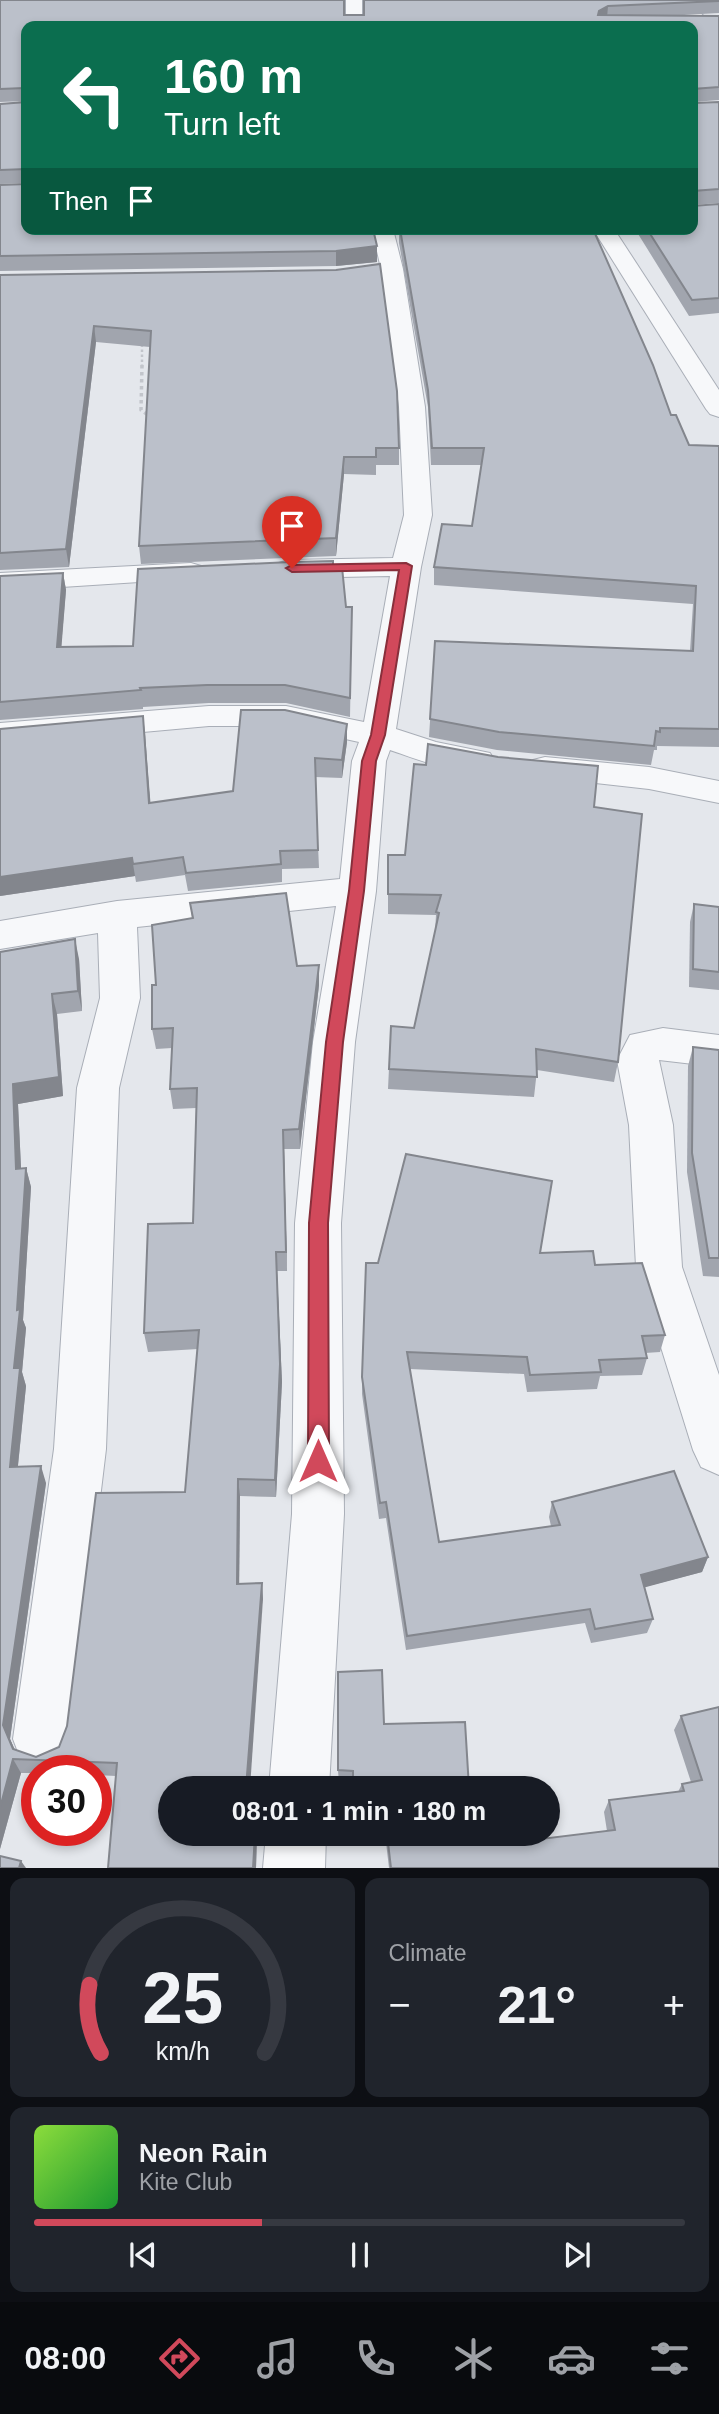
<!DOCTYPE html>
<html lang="en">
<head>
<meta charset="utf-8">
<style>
  :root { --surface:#171b24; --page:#20242c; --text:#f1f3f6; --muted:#9ea1a6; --line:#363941; --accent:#d1495b }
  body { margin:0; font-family:Helvetica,sans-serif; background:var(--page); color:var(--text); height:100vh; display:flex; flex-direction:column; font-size:26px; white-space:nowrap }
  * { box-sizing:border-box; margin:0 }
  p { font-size:23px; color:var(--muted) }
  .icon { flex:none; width:38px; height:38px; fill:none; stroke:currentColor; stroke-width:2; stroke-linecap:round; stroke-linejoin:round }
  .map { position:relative; height:1868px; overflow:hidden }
  .details { display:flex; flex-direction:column; gap:10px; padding:10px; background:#0d0f14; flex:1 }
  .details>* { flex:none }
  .hud { position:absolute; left:21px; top:21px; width:677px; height:214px; border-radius:14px; box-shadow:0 4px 10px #0003; background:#0b6e4f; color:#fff; overflow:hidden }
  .speed { position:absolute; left:21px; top:1755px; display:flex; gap:14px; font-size:35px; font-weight:700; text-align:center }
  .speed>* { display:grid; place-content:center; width:91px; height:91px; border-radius:50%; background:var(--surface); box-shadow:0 4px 10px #0003; line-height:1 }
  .speed .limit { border:10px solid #d22; background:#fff; color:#111 }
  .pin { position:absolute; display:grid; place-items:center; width:60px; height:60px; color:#fff; margin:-72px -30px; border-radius:50% 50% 50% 0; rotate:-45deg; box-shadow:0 0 7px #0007 }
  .pin .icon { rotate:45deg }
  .me { position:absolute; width:77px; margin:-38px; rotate:0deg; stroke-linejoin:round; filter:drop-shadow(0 0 5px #0008) }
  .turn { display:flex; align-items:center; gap:24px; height:147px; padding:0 28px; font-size:32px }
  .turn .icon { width:91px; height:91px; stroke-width:2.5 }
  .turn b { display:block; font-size:49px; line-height:60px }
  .then { display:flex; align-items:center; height:66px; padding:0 28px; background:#0003; gap:14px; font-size:26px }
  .big { font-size:52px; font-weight:700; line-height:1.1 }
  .details .tile { flex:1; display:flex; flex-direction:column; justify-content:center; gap:10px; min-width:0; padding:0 24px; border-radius:14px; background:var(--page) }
  .details .dial { align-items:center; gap:0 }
  .dial svg { height:182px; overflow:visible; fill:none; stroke:var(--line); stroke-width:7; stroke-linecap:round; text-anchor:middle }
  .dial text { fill:var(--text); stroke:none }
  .song { display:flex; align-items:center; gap:21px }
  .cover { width:84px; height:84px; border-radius:10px; background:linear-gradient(135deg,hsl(90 70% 55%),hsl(130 70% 35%)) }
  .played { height:7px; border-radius:4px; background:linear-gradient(90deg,var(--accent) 35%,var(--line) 35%) }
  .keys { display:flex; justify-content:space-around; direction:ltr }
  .heat { display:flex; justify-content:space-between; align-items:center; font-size:38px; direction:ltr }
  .details .tiles { flex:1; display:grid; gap:10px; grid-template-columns:1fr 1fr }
  .tile:last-child { grid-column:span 2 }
  .trip { position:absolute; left:158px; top:1776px; width:402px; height:70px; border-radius:35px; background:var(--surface); box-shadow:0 4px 10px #0003; font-weight:700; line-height:70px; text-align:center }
  .tabs { display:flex; height:112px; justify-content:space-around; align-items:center; background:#090b0e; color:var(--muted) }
  .tabs .icon { width:49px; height:49px }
  .tabs .active { color:var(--accent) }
  .tabs b { font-size:32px; color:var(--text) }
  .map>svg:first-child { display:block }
</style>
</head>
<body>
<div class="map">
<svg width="719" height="1868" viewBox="0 0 719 1868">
  <rect width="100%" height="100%" fill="#e4e7ec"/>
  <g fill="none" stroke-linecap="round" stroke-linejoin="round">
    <g stroke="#a9aeb7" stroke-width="2">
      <g id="minor">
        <rect x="346" y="0" width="16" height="26"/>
        <path d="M670,0H687L719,31V45L713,43Z"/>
        <path d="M372,229H393L403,269L425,407L432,515L421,567L396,729L436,742L490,753L495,761L490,769C460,777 419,760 390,750L386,761L376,891L355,1042L341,1223L344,1514L329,1788H269L292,1514L295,1223L313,1042L336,906L137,927L140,998L119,1088L106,1449L71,1739L63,1760L42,1768L21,1760L13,1739L54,1449L77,1088L100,998L98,933L0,949V921L117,901L340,879L352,761L359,742L286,726H209L0,745V723L209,706H286L364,722L390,576L289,578L279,575L274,569L279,563L289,560L393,558L404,515L399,407L381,269Z"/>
        <path d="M593,229H614L719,390V417L710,414L706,409Z"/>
        <path d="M191,563L201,566L206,572L201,578L0,591V573Z"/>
        <path d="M545,757L649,767L719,781V803L649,789L533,776L528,768L533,760Z"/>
        <path d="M663,1028L719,1035V1067L659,1060L673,1125L682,1267L719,1375V1475L701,1467L693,1450L636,1267L629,1125L617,1060L630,1035Z"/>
        <path d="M266,1834H326L325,1868H263Z"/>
      </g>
    </g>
    <path stroke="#c2c5cb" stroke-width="2.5" stroke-dasharray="2.5 2.5" stroke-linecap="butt" d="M142,367V342"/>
    <path stroke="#c2c5cb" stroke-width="3.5" stroke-dasharray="3.5 3.5" stroke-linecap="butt" d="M142,365L141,410L152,418"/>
    <use href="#minor" fill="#f7f8fa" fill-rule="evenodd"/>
  </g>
  <g fill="#a1a5ae">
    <path d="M0,0L344,15L719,0V13L666,16H719V100L694,102L695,103L719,102V203L693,205V206L719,204V313L689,316L635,229H693V26L26,229H373L377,262L336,266L0,271V185L26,184V183L0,184V104L26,101L0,102Z"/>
    <path d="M399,229L671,415L689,445L719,446V747L657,746V750H654L651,765L497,750L429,737L435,641L690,651L693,604L434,585V567L472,526L482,465H431L428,407L399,243Z"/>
    <path d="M336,270L399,448V465H376V475L344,474L336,556L141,564L139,546L150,347L96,342L69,567L0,570V275Z"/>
    <path d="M334,567L346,607H352L350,717L286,703H209L143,707V709L0,720V576L63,573L66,590L61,647L133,646Z"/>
    <path d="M143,716L150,803L233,791L347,742L342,778L315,777L319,868L282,869V882L188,891L185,875L136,882L135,876L0,896Z"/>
    <path d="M594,807L618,1062L614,1082L537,1070L534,1097L388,1089L391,1026L414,1028L435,932L436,915L388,914V855H405Z"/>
    <path d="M190,903L297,966L319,965V985L300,1149H284L287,1271H277L282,1382L276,1497L240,1496L239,1584L262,1583L263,1599L170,1834H257L256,1868H108L116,1776L96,1775V1771H37V1773H21L0,1849V952L79,959L82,1011L57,1014L63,1096L18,1104L21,1168H26L31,1187L23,1320L26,1328L22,1372L26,1386L18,1466L46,1483L10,1739L15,1750L36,1757L59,1747L185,1492L198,1349L148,1352L144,1333L193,1223L196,1108L173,1109L170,1089L172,1048L156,1049L152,1029L156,985L192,918Z"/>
    <path d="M694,904L719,907V990L689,987L690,922Z"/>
    <path d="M693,1047L719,1050V1277L703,1276L687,1172L688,1066Z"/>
    <path d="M540,1253L595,1265L665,1335L660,1352L645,1353L647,1358L642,1375L600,1376L597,1389L527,1392L524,1374L410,1369L439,1542L551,1526L549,1517L552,1502L708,1557L702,1572L644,1587L653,1619L647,1633L591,1643L585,1623L406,1650L386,1518L379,1519L362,1394V1377L378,1263Z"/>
    <path d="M382,1670L353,1784H339L338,1770Z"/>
    <path d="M719,1707V1868H389L385,1834H472V1838L525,1841L607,1831L604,1812L609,1800L678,1792L682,1784L691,1782L674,1730L681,1716Z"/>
  </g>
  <g fill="#83868d">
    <path d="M608,6L607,18L598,24L599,11Z"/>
    <path d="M377,246V262L336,266V251Z"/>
    <path d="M94,326L96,342L69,567L66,549Z"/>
    <path d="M344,457V474L336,556V538Z"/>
    <path d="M63,573L66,590L60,665L57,647Z"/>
    <path d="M143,716L145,734L152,822L149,803Z"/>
    <path d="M347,724V742L342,778V760Z"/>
    <path d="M132,858L135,876L0,896V877Z"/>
    <path d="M75,939L79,959L82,1011L78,991Z"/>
    <path d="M319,965V985L300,1149L299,1129Z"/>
    <path d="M52,994L57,1014L63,1096L18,1104L22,1189L16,1169L13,1084Z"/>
    <path d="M283,1130L284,1149L287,1271L286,1252Z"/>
    <path d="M26,1168L31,1187L23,1320L26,1328L22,1372L26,1386L16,1484L10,1467L17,1310Z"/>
    <path d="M276,1252L282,1382L276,1497L275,1480Z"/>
    <path d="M41,1466L46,1483L10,1739L20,1762L13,1749L3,1725Z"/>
    <path d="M238,1479L240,1496L239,1600L237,1584Z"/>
    <path d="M708,1557L702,1572L635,1590L641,1575Z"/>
    <path d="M262,1583L263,1599L250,1788H246Z"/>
    <path d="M13,1759L21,1773L0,1849V1808Z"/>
    <path d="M255,1834H257L256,1868H253Z"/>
    <path d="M21,1861L26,1868H19Z"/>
  </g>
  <g fill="#bbc0ca" stroke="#83868d" stroke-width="2">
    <path d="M0,0H344V15H364V0H719V1L608,6L599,11L598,15L719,16V87L693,89V90V26H26V90L24,88L0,89Z"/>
    <path d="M26,97V229H373L377,246L336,251L0,256V185L26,184V169L0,170V104L26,102Z"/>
    <path d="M693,101L695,103L719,102V189L693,191V206L719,204V298L692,300L647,229H693Z"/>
    <path d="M400,229H593L653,365L671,415H676L689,445L719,446V729L660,728V732L656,731L654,746L499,732L430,719L435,641L693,651L696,586L434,567L442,524L472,526L484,448H432L428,390Z"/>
    <path d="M380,264L397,391L399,448H376V457H344L336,538L139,546L151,331L94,326L66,549L0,553V275L336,270Z"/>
    <path d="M333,561V567H342L346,607H352L350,698L285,685H207L140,688L141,690L0,702V576L63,573L57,647L133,646L138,569L291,562Z"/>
    <path d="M241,710H285L347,724L342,760L315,758L318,850L280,851L281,864L186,873L183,857L133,864L132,858L0,877V729L143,716L149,803L233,791Z"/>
    <path d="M428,744L498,757L598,766L594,807L642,814L618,1062L536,1049L537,1077L389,1069L391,1026L414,1028L439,913L436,912L441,895L388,894V855H405L414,764L426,765Z"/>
    <path d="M286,893L297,966L319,965L299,1129L283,1130L286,1252H276L280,1364L275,1480L238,1479L237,1584L262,1583L246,1788H170V1834H255L253,1868H108L117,1763L13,1759L0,1808V952L75,939L78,991L52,994L59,1077L13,1084L16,1169L26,1168L17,1310L20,1309L14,1368H20L10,1467L41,1466L3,1725L13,1749L36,1757L59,1747L67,1726L96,1493L185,1492L199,1330L144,1333L148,1224L193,1223L197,1088L170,1089L173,1028L152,1029V985H156L152,925L193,918L190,903Z"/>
    <path d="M694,904L719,907V972L693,969Z"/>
    <path d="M693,1047L719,1050V1258H709L692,1153Z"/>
    <path d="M406,1154L552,1181L540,1253L593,1251L595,1265L642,1263L665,1335L642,1336L647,1358L599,1360L601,1372L530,1375L527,1357L407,1352L439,1542L560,1525L552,1502L674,1471L708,1557L641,1575L653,1619L595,1629L590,1609L407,1636L386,1502L380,1503L362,1377L366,1263H378Z"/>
    <path d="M382,1670L384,1724L465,1722L469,1788H353V1771L338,1770V1672Z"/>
    <path d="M719,1707V1868H391L387,1834H472V1838L510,1834H523L525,1841L615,1830L609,1800L684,1791L682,1784L702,1780L681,1716Z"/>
    <path d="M0,1856L21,1861L19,1868H0Z"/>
  </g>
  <path fill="#d1495b" stroke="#882f3b" stroke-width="2" d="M406,563L412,566L385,735L376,761L364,891L343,1042L328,1223L329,1461L326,1469L318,1472L311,1469L308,1461L309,1223L326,1042L349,891L362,761L371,735L399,570L292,572L286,568L292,565Z"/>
</svg>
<div class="speed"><div class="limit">30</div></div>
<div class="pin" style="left:292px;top:568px;background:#d93025"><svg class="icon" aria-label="arrive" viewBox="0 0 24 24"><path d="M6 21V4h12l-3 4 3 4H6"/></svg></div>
<svg class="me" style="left:318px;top:1461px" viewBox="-20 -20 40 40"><path d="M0-17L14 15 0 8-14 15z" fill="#d1495b" stroke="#fff" stroke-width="4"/></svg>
<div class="trip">08:01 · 1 min · 180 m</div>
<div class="hud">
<div class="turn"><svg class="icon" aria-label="left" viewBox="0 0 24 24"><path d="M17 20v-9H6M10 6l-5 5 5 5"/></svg><div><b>160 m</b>Turn left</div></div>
<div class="then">Then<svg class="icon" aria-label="arrive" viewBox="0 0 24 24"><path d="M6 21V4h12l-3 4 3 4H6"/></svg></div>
</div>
</div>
<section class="details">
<div class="tiles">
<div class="tile dial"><svg viewBox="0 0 100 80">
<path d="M14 69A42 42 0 1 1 86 69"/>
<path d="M14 69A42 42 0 0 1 9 39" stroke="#d1495b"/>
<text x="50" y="56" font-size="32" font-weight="700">25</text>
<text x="50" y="72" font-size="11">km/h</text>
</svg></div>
<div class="tile"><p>Climate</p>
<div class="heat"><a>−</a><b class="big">21°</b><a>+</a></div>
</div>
<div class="tile">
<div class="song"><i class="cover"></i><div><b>Neon Rain</b><p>Kite Club</p></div></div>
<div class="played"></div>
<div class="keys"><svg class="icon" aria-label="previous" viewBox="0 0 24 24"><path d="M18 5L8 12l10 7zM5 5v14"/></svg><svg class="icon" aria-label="pause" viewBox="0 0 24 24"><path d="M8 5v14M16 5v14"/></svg><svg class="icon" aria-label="next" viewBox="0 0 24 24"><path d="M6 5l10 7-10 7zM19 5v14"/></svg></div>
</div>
</div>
</section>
<nav class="tabs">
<b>08:00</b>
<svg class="icon active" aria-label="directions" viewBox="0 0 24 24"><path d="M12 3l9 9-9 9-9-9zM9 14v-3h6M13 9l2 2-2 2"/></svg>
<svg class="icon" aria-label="music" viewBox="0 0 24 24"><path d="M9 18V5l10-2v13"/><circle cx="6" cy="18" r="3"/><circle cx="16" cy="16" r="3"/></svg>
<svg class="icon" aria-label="phone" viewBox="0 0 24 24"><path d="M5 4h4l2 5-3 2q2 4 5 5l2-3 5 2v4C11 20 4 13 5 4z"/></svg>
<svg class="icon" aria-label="climate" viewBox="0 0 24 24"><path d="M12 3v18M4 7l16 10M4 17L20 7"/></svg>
<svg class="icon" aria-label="car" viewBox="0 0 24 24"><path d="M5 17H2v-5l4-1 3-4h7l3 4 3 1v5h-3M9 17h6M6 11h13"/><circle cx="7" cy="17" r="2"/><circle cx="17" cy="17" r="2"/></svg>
<svg class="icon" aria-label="filters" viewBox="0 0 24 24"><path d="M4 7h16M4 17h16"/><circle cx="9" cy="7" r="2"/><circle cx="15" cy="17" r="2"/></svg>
</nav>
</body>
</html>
